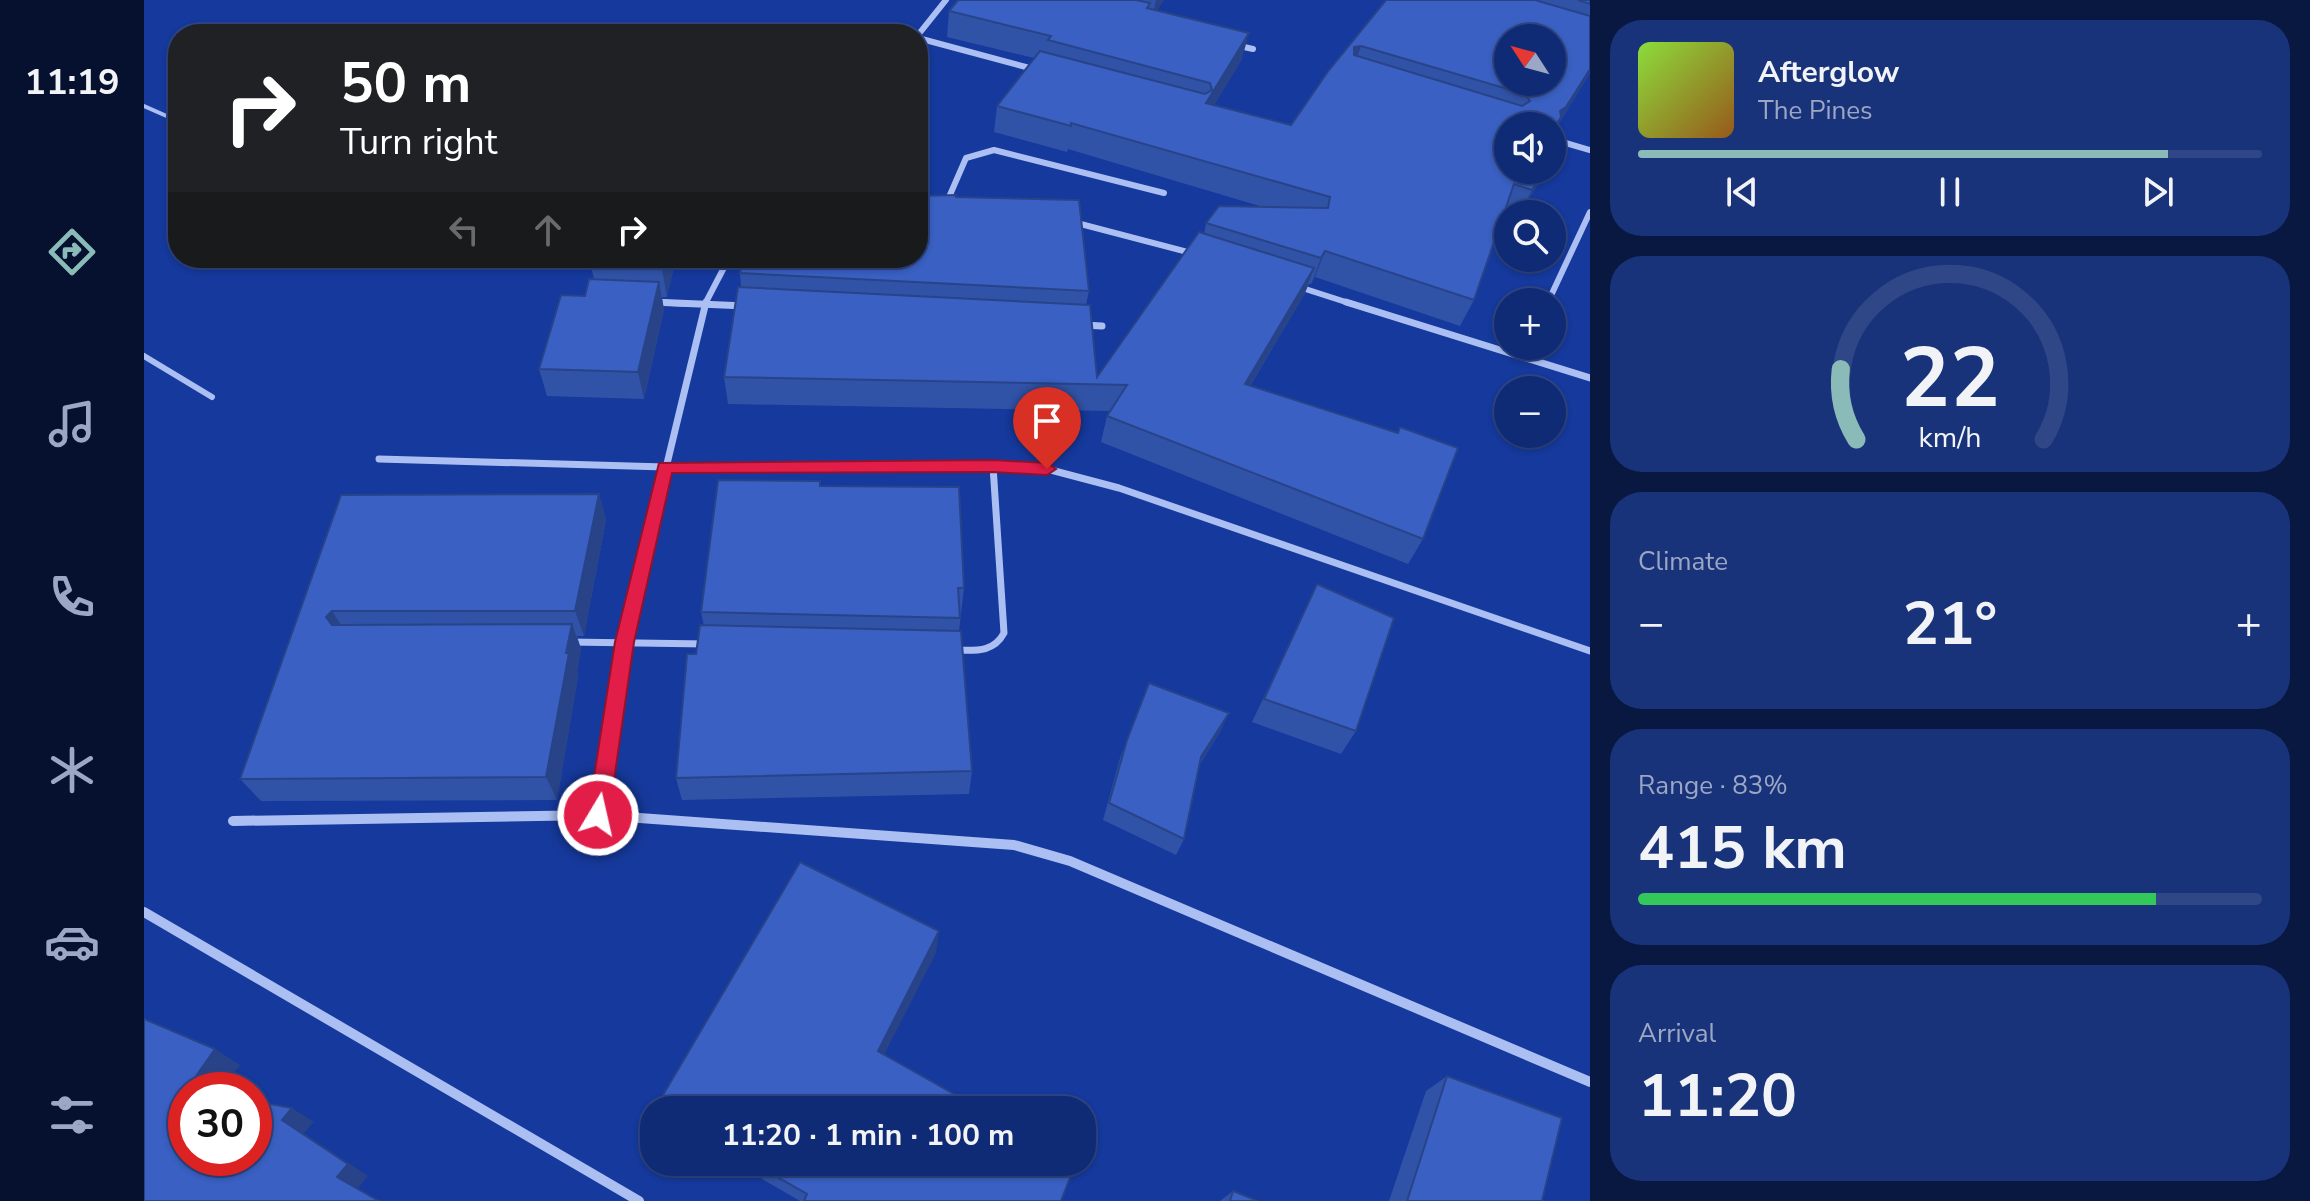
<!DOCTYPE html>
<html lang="en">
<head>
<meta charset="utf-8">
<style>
  :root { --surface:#102b75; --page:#19337a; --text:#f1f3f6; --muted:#9ca7c5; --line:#304787; --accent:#8bbbb9 }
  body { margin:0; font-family:"Nunito Sans",sans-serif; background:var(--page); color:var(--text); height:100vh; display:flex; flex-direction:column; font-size:30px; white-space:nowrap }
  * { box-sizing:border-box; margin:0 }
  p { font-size:26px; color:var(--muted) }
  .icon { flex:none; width:44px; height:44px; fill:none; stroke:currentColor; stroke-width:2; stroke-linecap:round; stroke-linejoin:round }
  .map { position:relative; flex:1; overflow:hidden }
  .details { display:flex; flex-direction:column; gap:20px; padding:20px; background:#091840; width:720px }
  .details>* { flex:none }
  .top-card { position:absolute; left:24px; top:24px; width:760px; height:244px; border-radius:32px; box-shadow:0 2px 6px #0004,0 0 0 2px var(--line); background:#202124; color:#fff; overflow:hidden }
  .needle { width:52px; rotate:306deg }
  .fabs { position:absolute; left:1350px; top:24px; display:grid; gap:16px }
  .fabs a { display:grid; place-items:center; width:72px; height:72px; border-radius:50%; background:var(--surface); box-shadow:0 2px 6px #0004,0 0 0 2px var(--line); font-size:40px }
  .speed { position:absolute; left:24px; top:1072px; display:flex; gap:16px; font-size:40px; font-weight:700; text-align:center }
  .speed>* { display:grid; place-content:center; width:104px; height:104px; border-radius:50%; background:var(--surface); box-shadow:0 2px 6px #0004,0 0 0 2px var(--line); line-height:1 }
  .speed .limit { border:12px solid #d22; background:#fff; color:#111 }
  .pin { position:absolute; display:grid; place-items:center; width:68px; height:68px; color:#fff; margin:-82px -34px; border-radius:50% 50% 50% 0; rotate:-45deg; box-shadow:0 0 8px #0007 }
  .pin .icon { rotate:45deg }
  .me { position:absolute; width:88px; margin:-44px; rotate:9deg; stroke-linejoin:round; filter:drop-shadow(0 0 6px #0008) }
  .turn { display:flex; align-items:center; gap:28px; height:168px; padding:0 40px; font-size:36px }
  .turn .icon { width:104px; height:104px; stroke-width:2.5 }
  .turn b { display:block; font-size:56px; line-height:68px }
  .lanes { display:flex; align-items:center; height:76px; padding:0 40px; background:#0003; justify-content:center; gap:40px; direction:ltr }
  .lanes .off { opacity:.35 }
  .big { font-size:60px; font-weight:700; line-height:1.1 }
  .details .widget { flex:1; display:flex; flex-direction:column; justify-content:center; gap:12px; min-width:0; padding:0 28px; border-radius:32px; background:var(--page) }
  .details .dial { align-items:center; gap:0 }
  .dial svg { height:208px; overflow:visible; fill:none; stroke:var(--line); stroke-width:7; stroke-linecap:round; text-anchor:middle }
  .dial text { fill:var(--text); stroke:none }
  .song { display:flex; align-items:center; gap:24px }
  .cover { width:96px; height:96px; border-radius:12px; background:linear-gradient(135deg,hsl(90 70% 55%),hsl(30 70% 35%)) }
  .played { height:8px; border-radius:4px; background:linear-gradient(90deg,var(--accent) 85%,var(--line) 85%) }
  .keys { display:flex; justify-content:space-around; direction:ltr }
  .heat { display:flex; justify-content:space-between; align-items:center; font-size:44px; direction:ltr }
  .charge { height:12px; border-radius:6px; background:linear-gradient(90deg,#34c759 83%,var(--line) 0) }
  .trip { position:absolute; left:496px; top:1096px; width:456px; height:80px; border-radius:32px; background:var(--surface); box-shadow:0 2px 6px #0004,0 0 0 2px var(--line); font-weight:700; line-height:80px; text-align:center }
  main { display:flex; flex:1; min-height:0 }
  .dock { display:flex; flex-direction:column; width:144px; justify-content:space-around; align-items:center; background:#06112f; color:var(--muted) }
  .dock .icon { width:56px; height:56px }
  .dock .current { color:var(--accent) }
  .dock b { font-size:36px; color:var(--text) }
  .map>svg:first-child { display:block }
</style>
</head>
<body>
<main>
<nav class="dock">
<b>11:19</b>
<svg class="icon current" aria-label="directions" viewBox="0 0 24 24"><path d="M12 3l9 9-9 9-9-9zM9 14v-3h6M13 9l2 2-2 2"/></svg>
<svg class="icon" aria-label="music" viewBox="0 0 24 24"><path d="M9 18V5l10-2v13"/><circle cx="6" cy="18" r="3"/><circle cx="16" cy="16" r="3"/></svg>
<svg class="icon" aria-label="phone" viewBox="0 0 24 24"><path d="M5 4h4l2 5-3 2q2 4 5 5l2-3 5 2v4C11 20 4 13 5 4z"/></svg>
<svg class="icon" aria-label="climate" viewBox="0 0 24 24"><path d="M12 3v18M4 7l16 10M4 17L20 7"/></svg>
<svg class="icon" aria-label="car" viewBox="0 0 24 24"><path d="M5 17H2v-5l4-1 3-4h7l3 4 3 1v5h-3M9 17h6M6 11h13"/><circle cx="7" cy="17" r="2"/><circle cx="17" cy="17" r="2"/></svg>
<svg class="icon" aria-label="filters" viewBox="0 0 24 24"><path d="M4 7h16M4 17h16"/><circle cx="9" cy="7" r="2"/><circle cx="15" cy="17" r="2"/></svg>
</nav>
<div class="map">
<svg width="1446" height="1201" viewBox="0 0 1446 1201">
  <rect width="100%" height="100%" fill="#15399c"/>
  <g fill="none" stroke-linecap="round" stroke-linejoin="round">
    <path stroke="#abbff3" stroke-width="4" d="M0,106L34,121"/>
    <path stroke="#abbff3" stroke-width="6" d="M0,356L68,397"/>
    <g stroke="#abbff3" stroke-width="6">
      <path d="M774,35L802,0"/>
      <path d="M774,38L893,70"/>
      <path d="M1091,45L1109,49"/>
      <path d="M1408,139L1446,150"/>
      <path d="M802,204L822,158L850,150L1020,193"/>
      <path d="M929,222L1051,254"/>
      <path d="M1152,286L1208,304"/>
      <path d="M508,302L546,304"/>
      <path d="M1404,302L1446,212"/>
      <path d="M561,304L585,258"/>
    </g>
    <g stroke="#abbff3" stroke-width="7">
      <path d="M508,302L602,306"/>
      <path d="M1202,302L1446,378"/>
      <path d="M939,325L958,326"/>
      <path d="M235,459L521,467L849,466L903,469L975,488L1446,651"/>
      <path d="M424,642L563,644"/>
      <path d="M808,650C829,650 849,654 860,633L849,466"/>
      <path d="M472,695L480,642L562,302"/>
    </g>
    <g stroke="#abbff3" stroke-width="10">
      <path d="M454,815L472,693"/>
      <path d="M89,821L454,815L870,845L926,861L1446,1082"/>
      <path d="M0,912L495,1201"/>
    </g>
  </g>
  <g fill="#3153a7">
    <path d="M814,0H1020L1013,10L1098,59L1070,105L1147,125L1242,0H1446V73L1409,133L1408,126H1364L1403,170L1375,214H1368L1361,212L1330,300L1316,326L1171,277L1167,284H1165L1160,295L1106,386L1279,539L1264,564L957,442L963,416L966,411L584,404L580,377L597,287L596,273L812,197L945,291L942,305L953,377L1060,234L1062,223L1119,207L924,149L923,152L850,132L853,106L890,58L803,37L805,11Z"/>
    <path d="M449,258H532L523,297H518L520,310L500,399L403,396L395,369L441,296L450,279L447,267Z"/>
    <path d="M676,486L820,588L815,631L828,771L825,794L538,800L532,778L552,654L560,626L557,612Z"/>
    <path d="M455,494L462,520L440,636H433L437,649L433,672L434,677L413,800L117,801L96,779L197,495Z"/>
    <path d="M1173,584L1212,731L1197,754L1108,722Z"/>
    <path d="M1005,683L1085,713L1076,732L1056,764L1040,839L1032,855L959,820L976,758Z"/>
    <path d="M1303,1076L1398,1201H1245L1282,1091Z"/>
    <path d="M589,1162H932L917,1201H656Z"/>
    <path d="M1089,1191L1114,1201H1076Z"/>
  </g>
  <g fill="#284388">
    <path d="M1012,0H1020L1008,18Z"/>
    <path d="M1105,33L1098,59L1056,129L1062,103Z"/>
    <path d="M1217,46L1208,71L1210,47Z"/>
    <path d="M1446,69V73L1408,134V126L1416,111Z"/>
    <path d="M1400,170H1403L1375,214L1388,190Z"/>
    <path d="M1181,251L1171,277L1167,284L1177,258Z"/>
    <path d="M521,258H532L523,297L518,269Z"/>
    <path d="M1170,268L1160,295L1091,410L1101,384Z"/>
    <path d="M515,282L520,310L500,399L494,372Z"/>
    <path d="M455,494L462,520L440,636L431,611Z"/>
    <path d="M188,611L204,636L198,642L182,617Z"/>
    <path d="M428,624L437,649L433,672L434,677L413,800L402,777Z"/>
    <path d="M1085,713L1076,732L1048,775L1057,757Z"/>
    <path d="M795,931L792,953L733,1069L734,1051Z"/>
    <path d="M71,1049L96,1065L77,1090H45L43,1089Z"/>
    <path d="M148,1108L170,1122L160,1133L224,1176L214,1188L236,1201L193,1177L138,1120Z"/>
  </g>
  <g fill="#3960c2" stroke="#284388" stroke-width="2" fill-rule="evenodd">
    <path d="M814,0H992L1006,3L1003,8L1105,33L1062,103L1147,125L1185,70L1242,0H1391L1446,16V69L1422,107L1416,111L1417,117L1408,132V126H1364V170H1400L1388,190L1370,184L1330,300L1181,251L1177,258L1062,223L1075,206L1184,208L1186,197L927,123V126L853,106L896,51L1061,94L1068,90L1066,83L904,40L907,36L805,11ZM1364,38H1408V82H1364ZM1217,46L1381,94L1386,101L1378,106L1210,55V47Z"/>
    <path d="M1434,0H1446V4Z"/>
    <path d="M1408,146L1414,148L1408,158Z"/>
    <path d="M812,195V197L935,200L945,291L596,273L598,258H774V196Z"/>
    <path d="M1055,232L1170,268L1101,384L1254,433L1256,427L1314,448L1279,539L963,416L983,385L580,377L594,287L946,305L953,377Z"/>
    <path d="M449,258H521L518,269L447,267Z"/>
    <path d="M445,279L515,282L494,372L395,369L417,295L441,296Z"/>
    <path d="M574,480L676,481V486L815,487L820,588H814L816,618L557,612Z"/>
    <path d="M455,494L431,611H188L182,617L188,625L428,624L422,653H425L402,777L96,779L197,495Z"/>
    <path d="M1173,584L1250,618L1212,731L1120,699Z"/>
    <path d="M556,625L817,631L828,771L532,778L543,654H552Z"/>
    <path d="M1005,683L1085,713L1057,757L1040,839L965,803L983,740Z"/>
    <path d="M656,862L795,931L734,1051L819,1099L866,1110H518L512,1107Z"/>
    <path d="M0,1019L71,1049L43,1089L50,1090H42V1158H110V1101L148,1108L138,1120L204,1164L193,1177L235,1201H0Z"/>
    <path d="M1303,1076L1418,1118L1398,1201H1263Z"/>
    <path d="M938,1127L945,1128L938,1146Z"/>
    <path d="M607,1162H932L917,1201H660L663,1194Z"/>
    <path d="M1089,1191L1114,1201H1086Z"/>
  </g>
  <path fill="#e11d48" stroke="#92132f" stroke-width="2" d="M849,460L903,463L912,469L903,475L849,472L528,473L490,642L465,815L462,822L454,825L447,822L444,815L471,642L515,463Z"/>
</svg>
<div class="fabs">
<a><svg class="needle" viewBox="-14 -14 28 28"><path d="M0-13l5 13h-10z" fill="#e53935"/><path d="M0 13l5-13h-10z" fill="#9ca7c5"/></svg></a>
<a><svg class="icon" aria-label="sound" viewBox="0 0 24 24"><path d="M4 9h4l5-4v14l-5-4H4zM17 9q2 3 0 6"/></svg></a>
<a><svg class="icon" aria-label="search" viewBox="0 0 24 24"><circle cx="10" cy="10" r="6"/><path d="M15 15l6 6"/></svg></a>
<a>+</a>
<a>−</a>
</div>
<div class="speed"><div class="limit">30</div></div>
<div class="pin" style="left:903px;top:469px;background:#d93025"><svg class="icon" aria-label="arrive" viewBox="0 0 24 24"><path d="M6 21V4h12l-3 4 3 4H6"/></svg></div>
<svg class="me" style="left:454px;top:815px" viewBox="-20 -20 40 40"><circle r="17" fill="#e11d48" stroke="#fff" stroke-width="3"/><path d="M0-11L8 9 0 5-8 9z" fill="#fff"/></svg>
<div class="trip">11:20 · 1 min · 100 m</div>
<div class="top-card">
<div class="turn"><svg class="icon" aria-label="right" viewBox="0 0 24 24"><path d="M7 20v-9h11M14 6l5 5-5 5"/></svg><div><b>50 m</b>Turn right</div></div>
<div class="lanes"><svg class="icon off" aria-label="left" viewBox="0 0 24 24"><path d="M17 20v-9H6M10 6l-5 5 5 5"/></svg><svg class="icon off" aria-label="ahead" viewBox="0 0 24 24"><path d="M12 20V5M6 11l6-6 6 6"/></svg><svg class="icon" aria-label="right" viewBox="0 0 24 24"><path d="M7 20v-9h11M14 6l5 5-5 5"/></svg></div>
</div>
</div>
<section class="details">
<div class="widget">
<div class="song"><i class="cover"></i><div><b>Afterglow</b><p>The Pines</p></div></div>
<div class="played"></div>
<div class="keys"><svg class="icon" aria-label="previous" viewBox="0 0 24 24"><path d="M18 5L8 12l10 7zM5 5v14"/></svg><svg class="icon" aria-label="pause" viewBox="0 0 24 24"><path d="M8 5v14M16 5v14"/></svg><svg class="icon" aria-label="next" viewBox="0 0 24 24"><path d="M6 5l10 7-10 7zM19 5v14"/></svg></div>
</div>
<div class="widget dial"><svg viewBox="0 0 100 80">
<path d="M14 69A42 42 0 1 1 86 69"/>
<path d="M14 69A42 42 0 0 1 8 42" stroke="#8bbbb9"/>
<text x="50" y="56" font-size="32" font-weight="700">22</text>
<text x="50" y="72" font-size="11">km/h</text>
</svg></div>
<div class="widget"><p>Climate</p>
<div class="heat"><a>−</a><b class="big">21°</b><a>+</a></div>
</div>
<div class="widget"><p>Range · 83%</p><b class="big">415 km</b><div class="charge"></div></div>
<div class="widget"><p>Arrival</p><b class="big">11:20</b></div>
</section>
</main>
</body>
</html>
